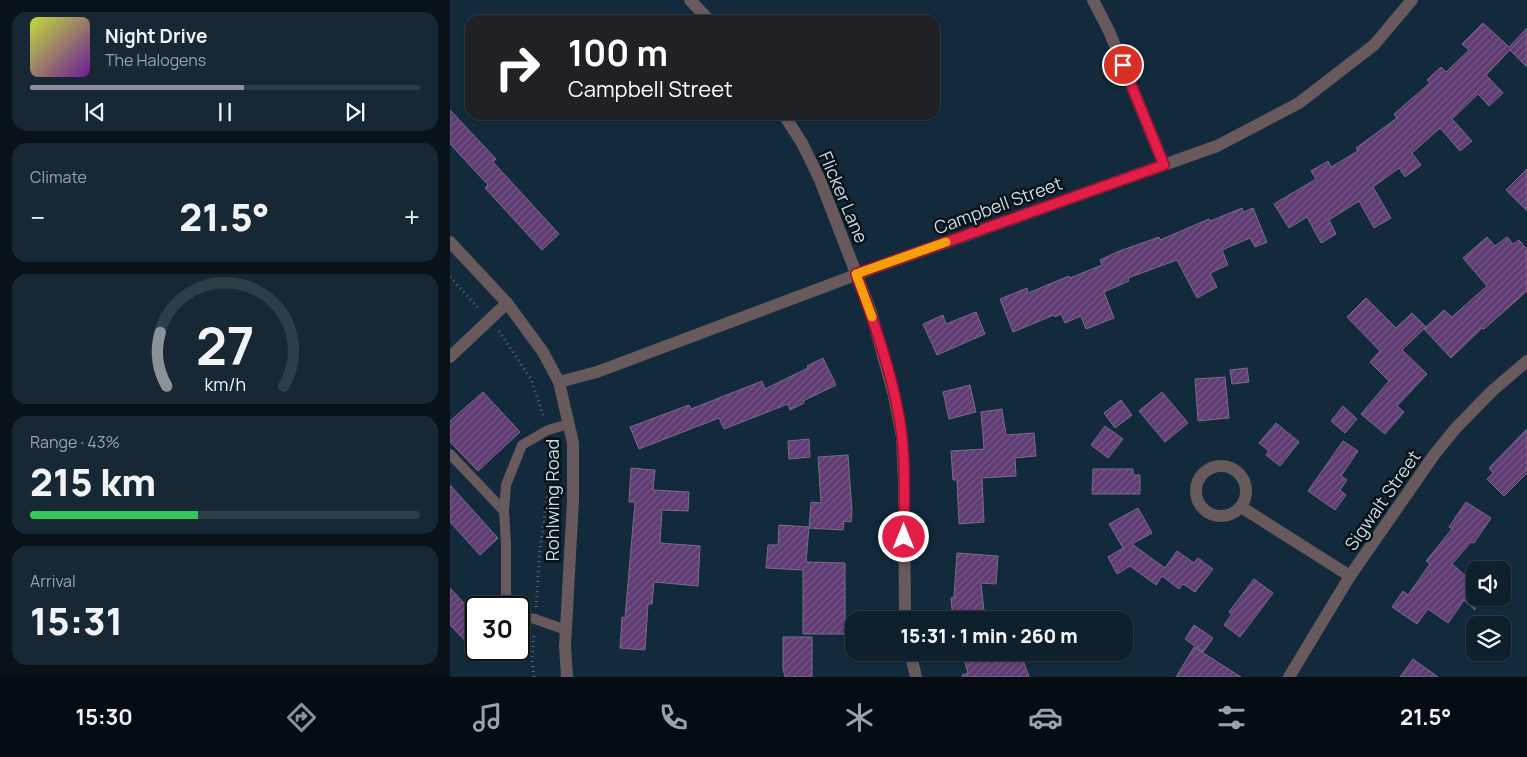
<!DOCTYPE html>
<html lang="en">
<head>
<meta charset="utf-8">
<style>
  :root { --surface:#0e202c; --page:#172834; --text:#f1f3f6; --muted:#9ba3a9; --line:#2e3e48; --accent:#8c9099 }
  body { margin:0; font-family:Manrope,sans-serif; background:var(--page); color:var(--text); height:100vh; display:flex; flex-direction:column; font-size:19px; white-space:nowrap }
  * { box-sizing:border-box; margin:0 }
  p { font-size:16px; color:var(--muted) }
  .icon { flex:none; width:28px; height:28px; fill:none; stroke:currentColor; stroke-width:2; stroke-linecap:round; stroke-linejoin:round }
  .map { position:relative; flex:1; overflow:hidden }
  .side { display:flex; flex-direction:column; gap:12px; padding:12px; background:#081218; width:450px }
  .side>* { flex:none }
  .guide { position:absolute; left:15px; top:15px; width:475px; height:105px; border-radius:15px; box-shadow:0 1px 4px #0004,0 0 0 1px var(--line); background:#202124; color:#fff; overflow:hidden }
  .controls { position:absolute; left:1016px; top:561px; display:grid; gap:10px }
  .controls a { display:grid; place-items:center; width:45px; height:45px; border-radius:10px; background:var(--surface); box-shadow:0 1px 4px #0004,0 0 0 1px var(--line); font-size:25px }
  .speed { position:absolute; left:15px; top:596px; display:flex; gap:10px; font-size:25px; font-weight:700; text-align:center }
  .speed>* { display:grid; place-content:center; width:65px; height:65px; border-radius:50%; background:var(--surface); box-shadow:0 1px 4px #0004,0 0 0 1px var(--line); line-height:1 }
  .speed .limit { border:2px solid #111; border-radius:8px; background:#fff; color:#111 }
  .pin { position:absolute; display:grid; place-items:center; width:42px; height:42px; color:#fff; margin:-21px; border:2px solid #fff; border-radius:50%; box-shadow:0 1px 5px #0007 }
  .me { position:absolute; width:55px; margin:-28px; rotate:0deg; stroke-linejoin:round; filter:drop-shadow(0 0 4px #0008) }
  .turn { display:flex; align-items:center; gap:18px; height:105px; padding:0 20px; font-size:22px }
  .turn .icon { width:65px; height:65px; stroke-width:2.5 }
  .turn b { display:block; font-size:35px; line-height:42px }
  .big { font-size:38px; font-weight:800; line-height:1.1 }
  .side .widget { flex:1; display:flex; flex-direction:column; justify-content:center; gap:8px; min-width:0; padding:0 18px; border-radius:15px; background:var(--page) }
  .side .dial { align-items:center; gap:0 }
  .dial svg { height:130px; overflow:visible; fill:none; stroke:var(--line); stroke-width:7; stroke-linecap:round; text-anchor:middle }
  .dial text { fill:var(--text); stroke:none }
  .song { display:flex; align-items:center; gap:15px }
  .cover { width:60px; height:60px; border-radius:8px; background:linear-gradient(135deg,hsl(70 70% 55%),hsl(280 70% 35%)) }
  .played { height:5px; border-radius:2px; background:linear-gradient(90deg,var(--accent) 55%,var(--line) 55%) }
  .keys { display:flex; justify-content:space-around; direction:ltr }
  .heat { display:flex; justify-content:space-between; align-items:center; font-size:28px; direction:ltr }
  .charge { height:8px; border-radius:4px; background:linear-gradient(90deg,#34c759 43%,var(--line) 0) }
  .trip { position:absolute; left:395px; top:611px; width:288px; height:50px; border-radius:15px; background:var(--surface); box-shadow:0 1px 4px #0004,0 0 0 1px var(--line); font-weight:800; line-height:50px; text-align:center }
  .menu { display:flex; height:80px; justify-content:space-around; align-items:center; background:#060d12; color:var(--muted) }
  .menu .icon { width:35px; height:35px }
  .menu .on { color:var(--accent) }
  .menu b { font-size:22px; color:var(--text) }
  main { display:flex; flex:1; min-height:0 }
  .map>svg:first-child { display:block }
</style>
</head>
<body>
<main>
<section class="side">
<div class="widget">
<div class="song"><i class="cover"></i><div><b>Night Drive</b><p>The Halogens</p></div></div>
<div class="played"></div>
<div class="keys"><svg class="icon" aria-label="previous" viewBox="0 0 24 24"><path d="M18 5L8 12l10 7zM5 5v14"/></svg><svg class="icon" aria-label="pause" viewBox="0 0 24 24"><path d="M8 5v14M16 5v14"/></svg><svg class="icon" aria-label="next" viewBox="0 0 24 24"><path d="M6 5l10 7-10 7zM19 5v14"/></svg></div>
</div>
<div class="widget"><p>Climate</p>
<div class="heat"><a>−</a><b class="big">21.5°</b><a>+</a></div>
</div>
<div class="widget dial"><svg viewBox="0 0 100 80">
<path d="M14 69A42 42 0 1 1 86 69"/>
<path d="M14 69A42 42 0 0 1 10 36" stroke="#8c9099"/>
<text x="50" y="56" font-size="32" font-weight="700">27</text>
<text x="50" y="72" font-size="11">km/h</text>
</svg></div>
<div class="widget"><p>Range · 43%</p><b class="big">215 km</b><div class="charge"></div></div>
<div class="widget"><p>Arrival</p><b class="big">15:31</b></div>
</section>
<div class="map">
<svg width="1077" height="677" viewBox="0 0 1077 677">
  <defs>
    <pattern id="building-hatch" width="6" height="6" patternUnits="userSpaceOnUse" patternTransform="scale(1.25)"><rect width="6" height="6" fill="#5f3c73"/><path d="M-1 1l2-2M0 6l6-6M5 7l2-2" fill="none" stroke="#755887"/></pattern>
  </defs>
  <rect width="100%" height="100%" fill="#122a3b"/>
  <g fill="url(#building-hatch)" stroke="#7b6c85">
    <path d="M1033,23L1059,47L1077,28V67L1060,50L1036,75L1053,93L1039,106L1028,94L1002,119L1022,141L1010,151L990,128L962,153L971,165L955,177L949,168L923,187L941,218L924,228L909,201L879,220L886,234L871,243L857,217L839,228L824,204L866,179L861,171L878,161L881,167L908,151L906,148L947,118L944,114L980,83L977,80L991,67L996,72L1019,50L1012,44Z"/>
    <path d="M0,110L46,159L43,162L109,234L92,250L35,188L38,185L0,144Z"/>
    <path d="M1077,169V211L1056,190Z"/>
    <path d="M792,208L794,212L803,208L817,242L805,247L800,238L772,250L778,265L760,273L767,287L747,298L727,260L678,278L679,281L654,292L664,318L636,329L631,316L615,323L611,314L605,317L604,315L563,332L550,299L577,288L578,293L619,276L620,278L652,265L650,260L667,252L709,237L710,240L759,219L760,221Z"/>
    <path d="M1037,237L1045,246L1057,237L1063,244L1069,240L1077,249V291L1034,329L1032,328L1001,358L974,329L994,310L1002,317L1037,286L1013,258Z"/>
    <path d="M916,298L946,328L962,313L976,327L952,350L977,374L947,406L954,412L935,434L911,414L939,381L920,362L930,351L897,317Z"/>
    <path d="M526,312L535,334L487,355L473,324L493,315L496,324Z"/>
    <path d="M373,358L386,385L353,401L354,403L340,410L338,404L274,429L269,418L189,449L180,427L239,405L241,409L312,381L315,389L358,368L357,366Z"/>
    <path d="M797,368L799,382L782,384L780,370Z"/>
    <path d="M775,377L779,418L748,421L745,379Z"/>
    <path d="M520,385L526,412L499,419L493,392Z"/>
    <path d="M33,392L70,432L28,471L0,442V421Z"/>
    <path d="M712,392L738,423L715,442L689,411Z"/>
    <path d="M671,400L682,415L665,428L654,413Z"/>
    <path d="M893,406L907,419L895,433L881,421Z"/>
    <path d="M552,409L556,435L584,433L586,456L565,458L566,476L532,478L534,522L509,524L507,480H503L501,451L534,449L531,412Z"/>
    <path d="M826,423L849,442L830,466L816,455L819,451L809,443Z"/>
    <path d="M655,426L673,439L658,458L641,445Z"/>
    <path d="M1077,429V473L1054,496L1037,479L1043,473L1039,468Z"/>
    <path d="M359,439L360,457L339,459L338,441Z"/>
    <path d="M893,441L908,451L891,476L897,480L890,490L896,495L885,510L858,491Z"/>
    <path d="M398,455L402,511L401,522L394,521L393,530L359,528L361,502L371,503L368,457Z"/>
    <path d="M181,468L205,470L203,490L239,492L238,511L212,510L210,543L250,546L248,586L204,582L202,604H198L195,650L170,648L172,617L175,618L185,502H179Z"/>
    <path d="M643,469H683V475H690V494H642Z"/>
    <path d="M0,485L48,538L30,555L0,522Z"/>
    <path d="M1016,502L1041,518L1024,543L1021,542L1002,564L1025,584V610L1014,600L998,623L978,609L967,624L942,607L953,591L958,595L980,564L976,561L1002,529L999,527Z"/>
    <path d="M688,508L702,533L682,544L715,568L727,551L744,563L748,558L763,569L745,592L733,584L729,589L712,576L706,585L680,566L667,574L658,557L673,548L659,524Z"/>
    <path d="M329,525L359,527L356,562L395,563V634H353V570L316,568L318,545H328Z"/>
    <path d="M507,553L548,556L546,584L531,583L535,620H503L501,598L504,597Z"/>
    <path d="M804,579L823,593L790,637L774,625L782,614L779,612Z"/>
    <path d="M0,588L26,616V652L0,625Z"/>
    <path d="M744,625L763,638L753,652L735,639Z"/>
    <path d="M333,637H362V677H335L333,669Z"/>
    <path d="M744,647L791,677H726Z"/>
    <path d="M525,652H542L545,663L571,654L579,677H513L512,675L518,673L513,656Z"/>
    <path d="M963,659L988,677H950Z"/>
  </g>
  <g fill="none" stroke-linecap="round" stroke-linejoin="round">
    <g stroke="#566b7a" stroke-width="3" stroke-dasharray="1 4" stroke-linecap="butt">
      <path d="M0,277L30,310"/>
      <path d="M49,331L81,379L94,418"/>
      <path d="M86,607L90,549L101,469L99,444"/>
      <path d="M84,677L82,661L84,633"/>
    </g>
    <g stroke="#67595c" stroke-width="10">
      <path d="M0,454L54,511"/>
      <path d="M56,608V544L54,511L56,485L72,445L98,430L119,424"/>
      <path d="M69,616L85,619L116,630"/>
    </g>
    <g stroke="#67595c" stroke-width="12">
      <path d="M240,0L259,20"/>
      <path d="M643,0L659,31L714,165"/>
      <path d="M334,115L352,143L370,180L421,312L444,396L452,437L454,482L455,620"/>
      <path d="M0,357L57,303"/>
      <path d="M109,382L147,372L427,267L767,146L849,103L924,45L962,0"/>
      <circle cx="771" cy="491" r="25"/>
      <path d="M791,507L900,576"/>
      <path d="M460,652L466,677"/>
      <path d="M839,677L900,576L984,455L1005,429L1042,391L1077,361"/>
    </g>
    <path stroke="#67595c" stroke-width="12" d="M0,242L57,303L93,352L109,382L123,443V501L115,646L117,677"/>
  </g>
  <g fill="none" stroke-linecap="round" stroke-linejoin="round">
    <g stroke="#92132f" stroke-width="12">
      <path id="route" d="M454,537C454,504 456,470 452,437C446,384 425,324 406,274L714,165L673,65"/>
    </g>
    <use href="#route" stroke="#e11d48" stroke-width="9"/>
    <path stroke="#f59e0b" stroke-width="9" d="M422,317L406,274L496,242"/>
  </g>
  <g text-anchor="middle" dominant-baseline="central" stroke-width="5" stroke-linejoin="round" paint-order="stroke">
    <g font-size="18" fill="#cbdae5" stroke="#081219">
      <text transform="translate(394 197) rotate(67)">Flicker Lane</text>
      <text transform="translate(548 205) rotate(-20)">Campbell Street</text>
      <text transform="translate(102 500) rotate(-90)">Rohlwing Road</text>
      <text transform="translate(932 500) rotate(-55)">Sigwalt Street</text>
    </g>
  </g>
</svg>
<div class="controls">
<a><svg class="icon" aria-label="sound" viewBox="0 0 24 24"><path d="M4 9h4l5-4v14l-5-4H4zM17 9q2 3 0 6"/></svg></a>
<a><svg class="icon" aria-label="layers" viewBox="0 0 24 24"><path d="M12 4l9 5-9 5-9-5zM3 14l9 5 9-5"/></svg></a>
</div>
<div class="speed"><div class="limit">30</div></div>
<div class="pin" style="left:673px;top:65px;background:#d93025"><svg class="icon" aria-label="arrive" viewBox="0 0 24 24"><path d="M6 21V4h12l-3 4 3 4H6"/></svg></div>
<svg class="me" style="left:454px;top:537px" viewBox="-20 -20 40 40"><circle r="17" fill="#e11d48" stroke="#fff" stroke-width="3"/><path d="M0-11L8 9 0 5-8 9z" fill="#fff"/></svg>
<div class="trip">15:31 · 1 min · 260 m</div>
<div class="guide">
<div class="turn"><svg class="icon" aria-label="right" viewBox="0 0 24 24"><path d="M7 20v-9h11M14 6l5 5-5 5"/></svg><div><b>100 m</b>Campbell Street</div></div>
</div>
</div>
</main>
<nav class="menu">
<b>15:30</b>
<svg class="icon on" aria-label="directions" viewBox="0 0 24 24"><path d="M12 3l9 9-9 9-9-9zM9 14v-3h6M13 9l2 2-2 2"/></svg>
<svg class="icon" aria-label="music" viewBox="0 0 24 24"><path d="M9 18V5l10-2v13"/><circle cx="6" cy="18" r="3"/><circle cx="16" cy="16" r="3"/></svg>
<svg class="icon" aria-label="phone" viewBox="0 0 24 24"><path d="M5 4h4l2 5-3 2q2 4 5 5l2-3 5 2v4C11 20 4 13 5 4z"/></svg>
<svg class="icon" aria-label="climate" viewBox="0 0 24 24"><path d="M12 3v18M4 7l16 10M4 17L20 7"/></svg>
<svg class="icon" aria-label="car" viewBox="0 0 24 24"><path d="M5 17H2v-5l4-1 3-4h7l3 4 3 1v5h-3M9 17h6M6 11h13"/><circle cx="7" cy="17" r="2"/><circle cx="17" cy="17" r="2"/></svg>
<svg class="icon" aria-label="filters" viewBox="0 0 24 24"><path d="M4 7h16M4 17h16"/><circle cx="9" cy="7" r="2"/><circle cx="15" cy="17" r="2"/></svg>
<b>21.5°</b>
</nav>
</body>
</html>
